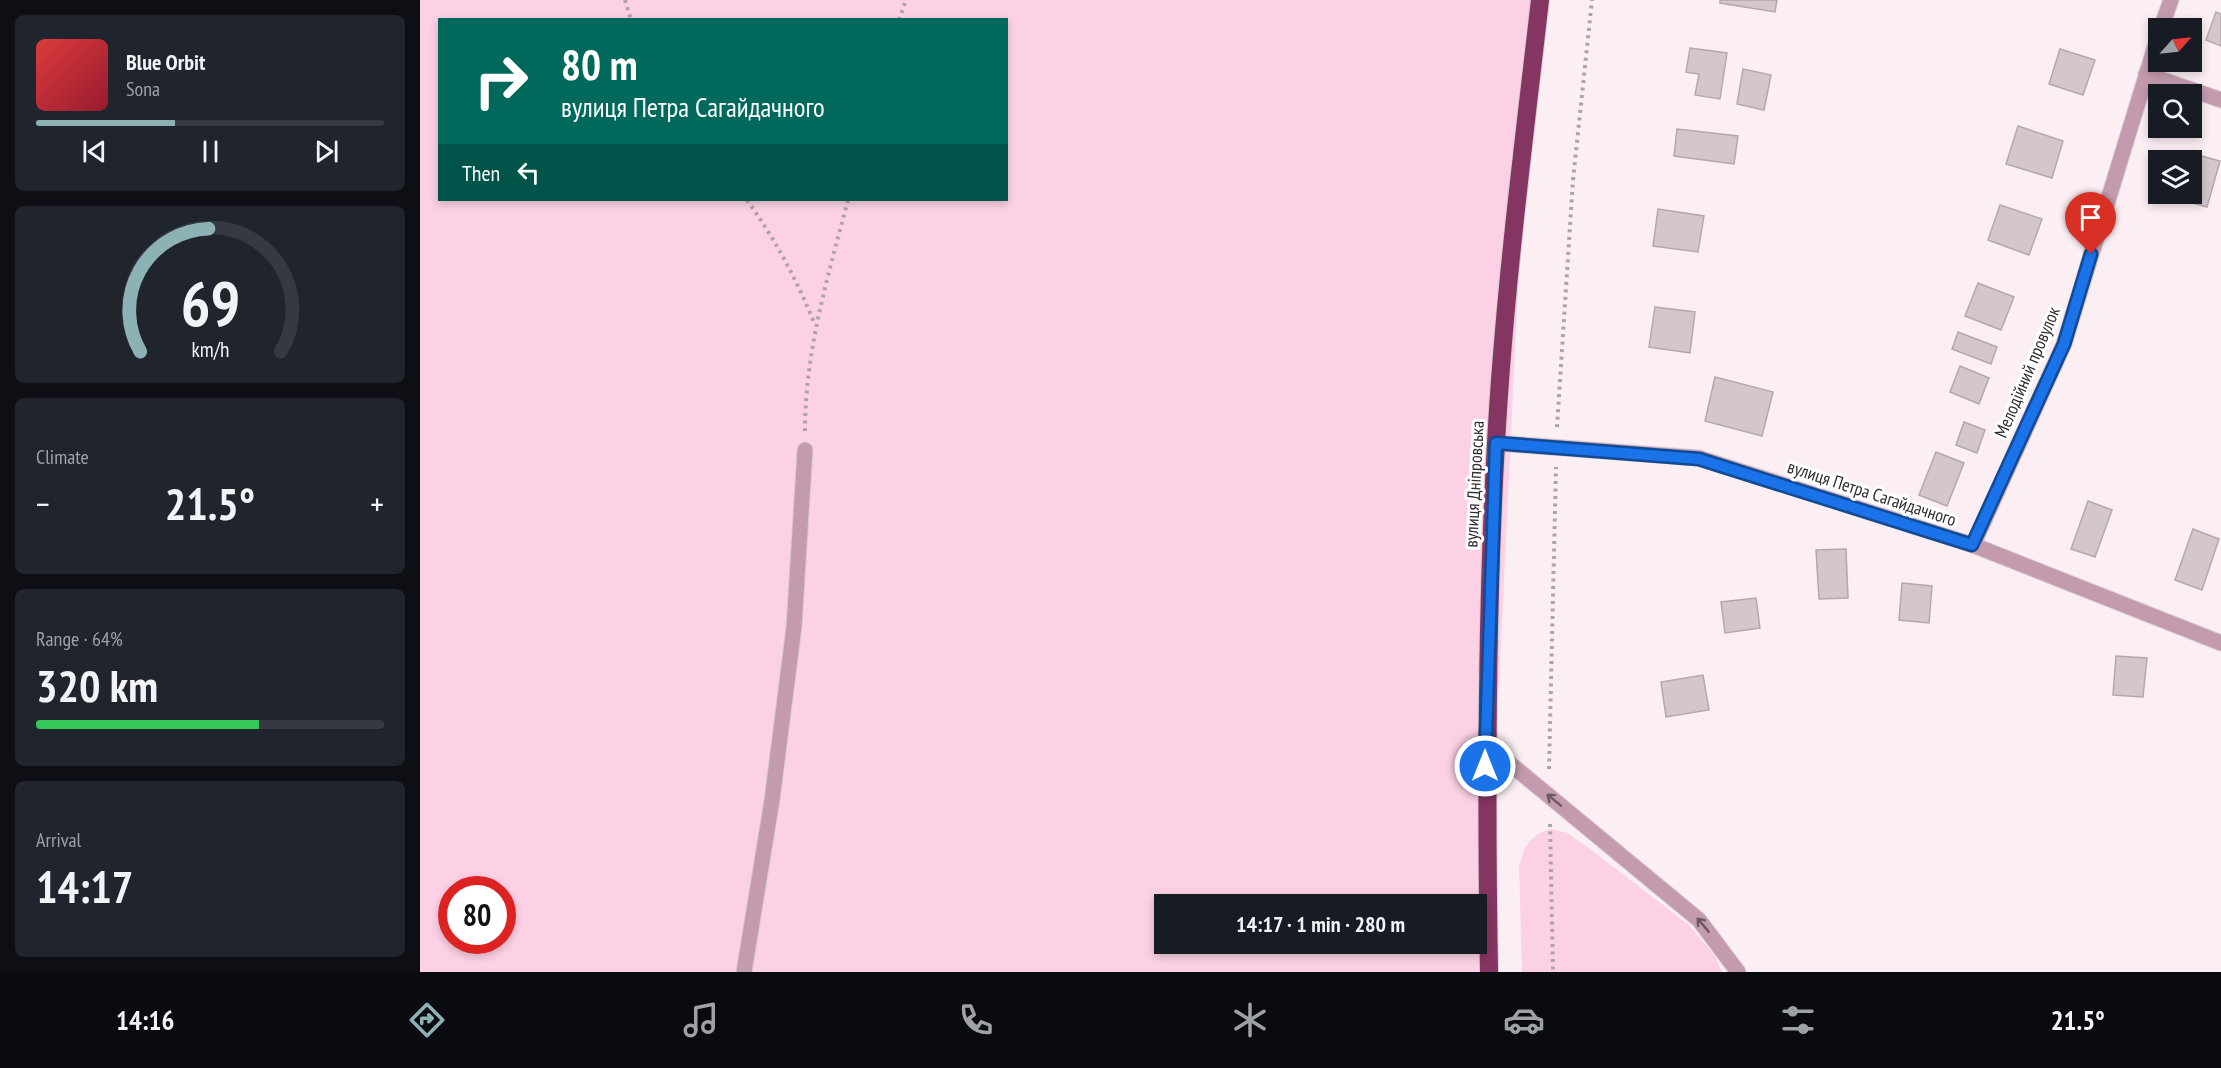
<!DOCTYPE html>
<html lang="en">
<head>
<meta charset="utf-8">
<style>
  :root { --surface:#171b24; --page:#20242c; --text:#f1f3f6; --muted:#9ea1a6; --line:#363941; --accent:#8db2b5 }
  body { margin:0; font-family:"PT Sans Narrow",sans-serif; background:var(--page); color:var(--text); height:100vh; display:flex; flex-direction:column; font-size:22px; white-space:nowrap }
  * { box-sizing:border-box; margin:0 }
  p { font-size:20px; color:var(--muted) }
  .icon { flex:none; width:33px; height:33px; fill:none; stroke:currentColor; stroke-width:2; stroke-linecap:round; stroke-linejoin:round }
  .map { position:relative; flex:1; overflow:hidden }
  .side { display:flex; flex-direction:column; gap:15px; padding:15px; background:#0d0f14; width:420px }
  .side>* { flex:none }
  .top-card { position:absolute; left:18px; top:18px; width:570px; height:183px; border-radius:0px; box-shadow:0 3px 9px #0003; background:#00695c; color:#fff; overflow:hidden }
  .needle { width:39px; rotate:63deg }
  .controls { position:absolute; left:1728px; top:18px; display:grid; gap:12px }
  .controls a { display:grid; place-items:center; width:54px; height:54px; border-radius:0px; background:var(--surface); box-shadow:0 3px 9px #0003; font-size:30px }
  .speed { position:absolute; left:18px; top:876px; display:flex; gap:12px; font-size:30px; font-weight:700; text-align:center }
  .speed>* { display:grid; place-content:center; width:78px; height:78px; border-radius:50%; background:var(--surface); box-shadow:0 3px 9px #0003; line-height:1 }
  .speed .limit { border:9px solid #d22; background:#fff; color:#111 }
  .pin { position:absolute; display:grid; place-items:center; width:51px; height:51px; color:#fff; margin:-62px -26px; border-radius:50% 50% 50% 0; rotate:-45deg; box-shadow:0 0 6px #0007 }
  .pin .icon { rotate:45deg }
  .me { position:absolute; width:66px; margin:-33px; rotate:0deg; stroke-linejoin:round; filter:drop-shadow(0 0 4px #0008) }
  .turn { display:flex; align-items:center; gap:21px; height:126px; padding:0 24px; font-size:27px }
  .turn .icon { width:78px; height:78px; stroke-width:2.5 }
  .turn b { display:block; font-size:42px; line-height:51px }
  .then { display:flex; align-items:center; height:57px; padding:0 24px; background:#0003; gap:12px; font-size:22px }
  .big { font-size:45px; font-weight:800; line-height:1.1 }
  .side .widget { flex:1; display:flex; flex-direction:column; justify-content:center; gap:9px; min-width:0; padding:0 21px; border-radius:9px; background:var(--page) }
  .side .dial { align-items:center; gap:0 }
  .dial svg { height:156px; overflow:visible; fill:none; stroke:var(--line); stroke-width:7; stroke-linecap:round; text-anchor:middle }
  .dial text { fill:var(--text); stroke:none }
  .song { display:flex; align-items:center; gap:18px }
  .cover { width:72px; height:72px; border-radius:9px; background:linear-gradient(135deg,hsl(0 70% 55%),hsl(350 70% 35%)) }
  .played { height:6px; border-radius:3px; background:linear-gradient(90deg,var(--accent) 40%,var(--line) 40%) }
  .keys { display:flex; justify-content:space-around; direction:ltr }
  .heat { display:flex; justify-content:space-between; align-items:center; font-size:33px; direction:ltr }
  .charge { height:9px; border-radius:4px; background:linear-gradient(90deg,#34c759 64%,var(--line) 0) }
  .trip { position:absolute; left:734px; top:894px; width:333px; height:60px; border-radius:0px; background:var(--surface); box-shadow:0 3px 9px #0003; font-weight:800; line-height:60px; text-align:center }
  .tabs { display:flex; height:96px; justify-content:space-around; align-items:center; background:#090b0e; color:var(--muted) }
  .tabs .icon { width:42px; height:42px }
  .tabs .current { color:var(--accent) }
  .tabs b { font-size:27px; color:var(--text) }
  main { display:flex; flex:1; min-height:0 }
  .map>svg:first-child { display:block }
</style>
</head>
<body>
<main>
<section class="side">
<div class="widget">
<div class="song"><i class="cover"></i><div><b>Blue Orbit</b><p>Sona</p></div></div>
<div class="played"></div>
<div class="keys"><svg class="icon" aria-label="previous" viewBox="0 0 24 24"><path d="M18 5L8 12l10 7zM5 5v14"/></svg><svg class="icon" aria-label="pause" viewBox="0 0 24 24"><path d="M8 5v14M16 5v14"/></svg><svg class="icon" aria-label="next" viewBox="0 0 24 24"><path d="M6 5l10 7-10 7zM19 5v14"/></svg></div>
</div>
<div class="widget dial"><svg viewBox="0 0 100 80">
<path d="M14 69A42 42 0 1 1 86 69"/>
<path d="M14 69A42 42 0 0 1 49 6" stroke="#8db2b5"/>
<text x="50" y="56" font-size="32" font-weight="700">69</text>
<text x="50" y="72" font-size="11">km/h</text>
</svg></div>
<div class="widget"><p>Climate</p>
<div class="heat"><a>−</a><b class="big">21.5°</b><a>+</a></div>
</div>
<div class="widget"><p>Range · 64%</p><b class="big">320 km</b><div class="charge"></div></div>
<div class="widget"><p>Arrival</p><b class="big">14:17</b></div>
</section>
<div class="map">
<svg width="1801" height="972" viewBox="0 0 1801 972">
  <rect width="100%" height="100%" fill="#fceff4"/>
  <g fill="#fcd1e5" fill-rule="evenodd">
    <path d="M0,0H1112L1065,972H0ZM20,20H586V200H20ZM32,890H82V940H32ZM744,904H1056V944H744Z"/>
    <path d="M1131,829L1147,833L1166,846L1269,925L1295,956L1302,972H1102L1099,867C1103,848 1110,834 1131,829Z"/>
  </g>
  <g fill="#d3c7cc" stroke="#b4a8ad" stroke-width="1.5">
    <path d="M1300,0H1357L1355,12L1300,3Z"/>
    <path d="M1796,12L1801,14V46L1786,40Z"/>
    <path d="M1270,48L1307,53L1300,99L1275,95L1279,74L1266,72Z"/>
    <path d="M1640,49L1675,60L1663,95L1629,84Z"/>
    <path d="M1323,69L1351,75L1344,110L1317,104Z"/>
    <path d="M1598,126L1643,141L1632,178L1586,164Z"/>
    <path d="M1257,129L1318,136L1314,164L1254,156Z"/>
    <path d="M1771,153L1800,161L1787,207L1758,199L1760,194H1772Z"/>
    <path d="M1580,205L1622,219L1609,255L1568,240Z"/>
    <path d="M1238,209L1284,216L1278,252L1233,246Z"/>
    <path d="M1558,283L1594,297L1581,330L1545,316Z"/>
    <path d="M1235,307L1275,312L1270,353L1229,347Z"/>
    <path d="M1538,332L1577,347L1571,364L1532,349Z"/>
    <path d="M1540,366L1569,378L1559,404L1530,392Z"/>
    <path d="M1295,377L1353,392L1342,436L1285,421Z"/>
    <path d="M1544,422L1565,430L1557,453L1536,445Z"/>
    <path d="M1516,452L1544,463L1527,506L1499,495Z"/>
    <path d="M1668,501L1692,510L1675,557L1651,549Z"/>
    <path d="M1773,529L1799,539L1782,590L1755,580Z"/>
    <path d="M1426,549L1428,598L1399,599L1396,550Z"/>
    <path d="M1482,583L1512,586L1509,623L1479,620Z"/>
    <path d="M1336,598L1340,628L1305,633L1301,602Z"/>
    <path d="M1696,656L1727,658L1723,697L1693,695Z"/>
    <path d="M1283,675L1289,710L1246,717L1241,682Z"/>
  </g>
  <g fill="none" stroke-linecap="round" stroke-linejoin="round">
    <g stroke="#d7ccd0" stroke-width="17">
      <g id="lane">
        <path d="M1065,743L1279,920L1318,972"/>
        <path d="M324,972L352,800L374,627L385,450"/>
      </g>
    </g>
    <g stroke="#d7ccd0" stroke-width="17">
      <g id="street">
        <path d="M1741,28L1751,0"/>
        <path d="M1726,74L1801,100"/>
        <path d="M1076,443L1279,458L1553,545L1801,643"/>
        <path d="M1553,545L1644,344L1738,37"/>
      </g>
    </g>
    <g stroke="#d7ccd0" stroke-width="20">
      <path id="highway" d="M1069,972C1066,796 1066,620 1076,443C1084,295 1103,148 1120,0"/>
    </g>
    <g stroke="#aea4a8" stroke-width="4" stroke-dasharray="3 4.5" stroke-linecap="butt">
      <path d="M205,0L211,20"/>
      <path d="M479,20L486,0"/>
      <path d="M327,200C355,239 377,280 395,325"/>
      <path d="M1137,427L1153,180L1172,0"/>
      <path d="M385,431C385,351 408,276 428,200"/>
      <path d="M1129,769L1136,467"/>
      <path d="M1130,824L1133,972"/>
    </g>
    <use href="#lane" stroke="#c49bae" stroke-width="15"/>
    <use href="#street" stroke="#c49bae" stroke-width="15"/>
    <use href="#highway" stroke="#853561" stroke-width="18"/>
  </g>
  <defs><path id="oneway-shaft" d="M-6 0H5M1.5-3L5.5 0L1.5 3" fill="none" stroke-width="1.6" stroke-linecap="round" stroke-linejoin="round" transform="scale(1.5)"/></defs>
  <g stroke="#6c5861">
    <use href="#oneway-shaft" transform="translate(1134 800) rotate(-141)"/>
    <use href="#oneway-shaft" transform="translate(1283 925) rotate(-130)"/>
  </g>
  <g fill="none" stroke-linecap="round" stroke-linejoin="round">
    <g stroke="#114b97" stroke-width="15">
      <path id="route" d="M1065,766L1076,443L1279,459L1552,545L1644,344L1671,254"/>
    </g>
    <use href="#route" stroke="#1a73e8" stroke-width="10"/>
  </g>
  <g text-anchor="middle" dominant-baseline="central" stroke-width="6" stroke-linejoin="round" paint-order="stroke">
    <g font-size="18" fill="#312c2e" stroke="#fff">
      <text transform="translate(1607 372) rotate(-67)">Мелодійний провулок</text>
      <text transform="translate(1054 484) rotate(-87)">вулиця Дніпровська</text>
      <text transform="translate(1452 493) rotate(18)">вулиця Петра Сагайдачного</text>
    </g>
  </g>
</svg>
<div class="controls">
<a><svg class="needle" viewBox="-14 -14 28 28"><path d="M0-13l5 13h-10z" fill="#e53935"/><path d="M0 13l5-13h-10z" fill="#9ea1a6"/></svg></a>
<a><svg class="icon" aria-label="search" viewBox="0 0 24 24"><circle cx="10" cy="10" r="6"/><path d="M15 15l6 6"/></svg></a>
<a><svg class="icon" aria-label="layers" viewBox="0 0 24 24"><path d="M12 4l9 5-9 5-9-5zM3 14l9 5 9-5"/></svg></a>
</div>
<div class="speed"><div class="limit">80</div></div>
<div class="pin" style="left:1671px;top:254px;background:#d93025"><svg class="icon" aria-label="arrive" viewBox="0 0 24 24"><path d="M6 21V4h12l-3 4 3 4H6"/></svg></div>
<svg class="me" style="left:1065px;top:766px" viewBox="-20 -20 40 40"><circle r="17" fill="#1a73e8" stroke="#fff" stroke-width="3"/><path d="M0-11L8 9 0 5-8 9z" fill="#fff"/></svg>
<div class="trip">14:17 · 1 min · 280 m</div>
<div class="top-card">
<div class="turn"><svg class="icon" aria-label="right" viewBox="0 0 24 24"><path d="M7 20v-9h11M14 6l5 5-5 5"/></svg><div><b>80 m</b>вулиця Петра Сагайдачного</div></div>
<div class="then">Then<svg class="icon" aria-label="left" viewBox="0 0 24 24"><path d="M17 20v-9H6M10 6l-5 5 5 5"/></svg></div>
</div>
</div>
</main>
<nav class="tabs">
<b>14:16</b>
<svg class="icon current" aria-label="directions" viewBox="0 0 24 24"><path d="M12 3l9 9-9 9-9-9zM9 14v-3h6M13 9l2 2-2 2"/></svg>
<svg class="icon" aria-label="music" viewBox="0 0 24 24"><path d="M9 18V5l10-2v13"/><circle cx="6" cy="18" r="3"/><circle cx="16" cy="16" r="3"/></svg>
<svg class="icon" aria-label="phone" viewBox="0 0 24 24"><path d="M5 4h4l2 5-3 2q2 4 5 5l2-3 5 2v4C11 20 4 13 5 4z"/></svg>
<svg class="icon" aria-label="climate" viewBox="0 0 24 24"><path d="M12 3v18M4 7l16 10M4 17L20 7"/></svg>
<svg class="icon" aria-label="car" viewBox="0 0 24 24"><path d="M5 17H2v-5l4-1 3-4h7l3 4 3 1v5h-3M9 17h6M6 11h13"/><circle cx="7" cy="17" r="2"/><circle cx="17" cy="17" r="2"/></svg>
<svg class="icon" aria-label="filters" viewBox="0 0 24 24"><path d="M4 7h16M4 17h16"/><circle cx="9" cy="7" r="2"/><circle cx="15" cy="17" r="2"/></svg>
<b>21.5°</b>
</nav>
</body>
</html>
